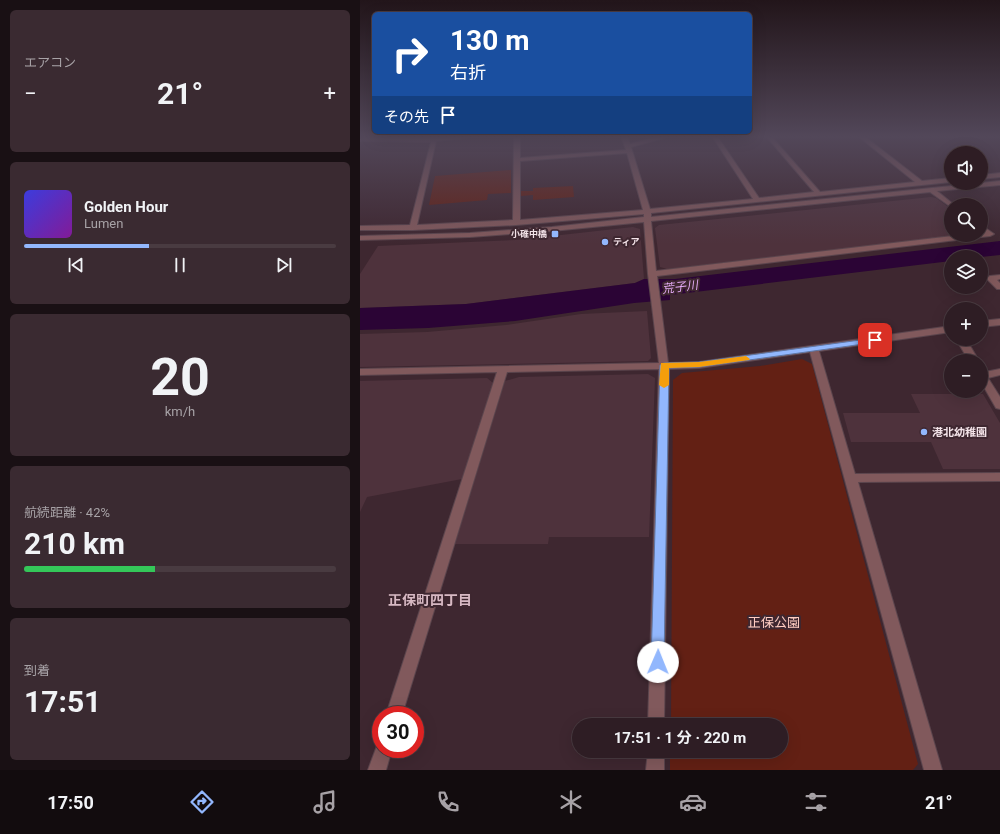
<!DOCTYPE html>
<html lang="ja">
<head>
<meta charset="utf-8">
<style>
  :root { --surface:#2e1d24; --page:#3a2a31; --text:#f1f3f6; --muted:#a7a2a6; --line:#493b41; --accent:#92b7fd }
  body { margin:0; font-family:Roboto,"Noto Sans JP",sans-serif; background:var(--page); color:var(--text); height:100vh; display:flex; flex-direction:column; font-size:15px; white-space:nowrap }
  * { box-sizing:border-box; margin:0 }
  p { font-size:13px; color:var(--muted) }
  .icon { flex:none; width:22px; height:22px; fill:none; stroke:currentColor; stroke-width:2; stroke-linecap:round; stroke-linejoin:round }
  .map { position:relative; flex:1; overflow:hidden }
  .sheet { display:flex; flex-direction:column; gap:10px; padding:10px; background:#191014; width:360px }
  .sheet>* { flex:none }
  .banner { position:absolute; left:12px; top:12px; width:380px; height:122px; border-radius:6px; box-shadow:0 4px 16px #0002,0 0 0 1px var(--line); background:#1a4fa0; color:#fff; overflow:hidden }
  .controls { position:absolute; left:584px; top:146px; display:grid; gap:8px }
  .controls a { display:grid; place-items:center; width:44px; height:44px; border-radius:50%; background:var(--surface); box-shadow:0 4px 16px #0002,0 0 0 1px var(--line); font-size:20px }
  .speed { position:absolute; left:12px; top:706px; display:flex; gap:8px; font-size:20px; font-weight:700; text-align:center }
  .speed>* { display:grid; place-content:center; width:52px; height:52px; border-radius:50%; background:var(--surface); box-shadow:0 4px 16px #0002,0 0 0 1px var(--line); line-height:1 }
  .speed .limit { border:6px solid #d22; background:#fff; color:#111 }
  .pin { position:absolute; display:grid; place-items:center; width:34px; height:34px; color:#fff; margin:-17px; border-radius:8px; box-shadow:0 2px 6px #0006 }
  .me { position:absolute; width:44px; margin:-22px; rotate:1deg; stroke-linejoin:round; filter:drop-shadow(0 0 3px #0008) }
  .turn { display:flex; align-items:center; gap:14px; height:84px; padding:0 12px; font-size:18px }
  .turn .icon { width:52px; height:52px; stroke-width:2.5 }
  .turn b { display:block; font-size:28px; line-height:34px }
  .then { display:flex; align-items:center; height:38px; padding:0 12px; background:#0003; gap:8px; font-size:15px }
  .big { font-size:30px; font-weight:700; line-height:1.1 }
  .sheet .card { flex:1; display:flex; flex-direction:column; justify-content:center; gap:6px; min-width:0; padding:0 14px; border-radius:6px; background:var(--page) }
  .sheet .dial { align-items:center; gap:0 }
  .dial b { font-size:52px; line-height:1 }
  .song { display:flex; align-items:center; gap:12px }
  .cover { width:48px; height:48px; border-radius:6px; background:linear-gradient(135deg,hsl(240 70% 55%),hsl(290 70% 35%)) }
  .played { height:4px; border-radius:2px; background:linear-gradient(90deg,var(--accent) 40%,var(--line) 40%) }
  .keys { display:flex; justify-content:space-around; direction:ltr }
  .heat { display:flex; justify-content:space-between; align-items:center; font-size:22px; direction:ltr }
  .charge { height:6px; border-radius:3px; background:linear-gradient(90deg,#34c759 42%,var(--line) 0) }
  .trip { position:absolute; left:212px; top:718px; width:216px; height:40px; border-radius:20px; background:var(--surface); box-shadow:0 4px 16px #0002,0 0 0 1px var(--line); font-weight:700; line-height:40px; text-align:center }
  .tabs { display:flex; height:64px; justify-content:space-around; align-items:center; background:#120c0e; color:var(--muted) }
  .tabs .icon { width:28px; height:28px }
  .tabs .selected { color:var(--accent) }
  .tabs b { font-size:18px; color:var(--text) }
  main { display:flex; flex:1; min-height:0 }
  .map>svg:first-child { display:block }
</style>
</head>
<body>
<main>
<section class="sheet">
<div class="card"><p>エアコン</p>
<div class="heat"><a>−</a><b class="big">21°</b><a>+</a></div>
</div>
<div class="card">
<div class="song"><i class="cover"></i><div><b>Golden Hour</b><p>Lumen</p></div></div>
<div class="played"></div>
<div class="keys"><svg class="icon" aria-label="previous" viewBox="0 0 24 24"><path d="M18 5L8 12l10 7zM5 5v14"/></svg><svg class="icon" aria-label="pause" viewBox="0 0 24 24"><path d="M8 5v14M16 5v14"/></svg><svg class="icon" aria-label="next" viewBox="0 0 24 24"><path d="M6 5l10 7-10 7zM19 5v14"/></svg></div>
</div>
<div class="card dial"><b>20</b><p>km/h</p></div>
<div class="card"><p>航続距離 · 42%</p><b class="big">210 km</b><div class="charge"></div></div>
<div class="card"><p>到着</p><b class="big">17:51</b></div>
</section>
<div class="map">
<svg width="640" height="770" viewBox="0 0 640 770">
  <rect width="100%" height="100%" fill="#3e2730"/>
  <g fill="#4e323c">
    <path d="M571,197L576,198L591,209V235H602L307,269L300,267L295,228L299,225Z"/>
    <path d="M273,227L280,229L284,279L275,283L106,304L0,308V274L18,246L156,240Z"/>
    <path d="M287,311L291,358L288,361L0,367V334L67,332L146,325L221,314Z"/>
    <path d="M288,374L295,378L289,537H189L188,544H95L145,381L159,377Z"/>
    <path d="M127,378L133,383L102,479L7,497L0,512V381Z"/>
    <path d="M551,394H623L640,423V469H583L571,442H491L483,413H560Z"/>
  </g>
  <g fill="#632014">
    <path d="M151,170V193L128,194L127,200L69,205L75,176Z"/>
    <path d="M213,186L214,197L173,200V195L161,196V191H173V188Z"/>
    <path d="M442,359L452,364L558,764L553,770H310V751H421V725H311L313,380L322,373L400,366Z"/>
  </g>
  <path fill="#2b0435" d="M640,241V255L621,257H591V261L310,295V300L274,303L155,321L68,328L0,330V308L106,304L275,283L284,279H315Z"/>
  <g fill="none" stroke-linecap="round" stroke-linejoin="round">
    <g stroke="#5b454d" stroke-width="2">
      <g id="minor">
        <path d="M72,136H78L77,138L124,136L76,141L57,225L153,220L154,136H160V158L266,150L261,136H267L270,144L301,136H311L271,147L290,209L393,199L352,136H357L399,198L454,192L406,136H411L460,192L555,182L498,136H504L562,181L591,178V182L291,213V217L640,181V185L577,191L593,204L594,205H591V207L570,192L291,221L296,271L601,235H621V233H624L621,230V225L634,234L630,236L297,276L308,363L339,362L591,326V332L459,351L495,474L640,473V481L498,482L582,770H564L450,352L339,368L309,369L304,725H288L299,369L147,372L42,715H26L137,372L0,375V369L299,363L288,274L284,222L192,231L110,237L0,240V236L110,233L192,227L284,217V214L156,225L53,230H0V226L50,225L71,142L0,141V137L72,138ZM267,153L283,210L160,220V161Z"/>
        <path d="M640,173V177L621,179V175Z"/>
        <path d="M640,275V279L637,280L640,283V289H637L626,278L630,276Z"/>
        <path d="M640,319V325L621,327V321Z"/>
        <path d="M596,339H606L619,361H609Z"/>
        <path d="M640,369V375L628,378L640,397V409L636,408L621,382V371L625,372Z"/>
        <path d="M21,742V749H32L26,770H8L18,743Z"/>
        <path d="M288,751H304V770H286Z"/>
      </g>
    </g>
    <use href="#minor" fill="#81595c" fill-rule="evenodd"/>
  </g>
  <linearGradient id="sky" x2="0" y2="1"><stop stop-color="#22151a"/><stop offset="0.56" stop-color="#524759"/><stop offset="1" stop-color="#524759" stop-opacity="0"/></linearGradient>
  <rect width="640" height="244" fill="url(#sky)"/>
  <path fill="#92b7fd" stroke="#5f77a4" d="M515,338H518L519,340L518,342L339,367L309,368L304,662L302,667L298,669L293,667L291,662L300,365L304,363L339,362Z"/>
  <path fill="#f59e0b" d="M386,356L390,359L389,360L339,367L309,368V385L304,388L299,385L301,363L339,362Z"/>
  <g fill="#92b7fd" stroke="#3e2730" stroke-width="1.5">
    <rect x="191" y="230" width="8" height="8" rx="2"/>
    <circle cx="245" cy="242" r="4"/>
    <circle cx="564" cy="432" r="4"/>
  </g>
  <g text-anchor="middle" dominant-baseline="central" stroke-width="4" stroke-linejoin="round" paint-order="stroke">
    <g font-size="9" font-weight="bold" fill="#f3e3e8" stroke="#3e2730" text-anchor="end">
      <text x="187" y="234">小碓中橋</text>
      <text x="253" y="242" text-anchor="start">ティア</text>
    </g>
    <g font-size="11" font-weight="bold" fill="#f3e3e8" stroke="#3e2730" text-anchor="start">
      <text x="572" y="432">港北幼稚園</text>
    </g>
    <g font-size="12" font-style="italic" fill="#e4abf6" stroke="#3e2730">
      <text transform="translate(320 287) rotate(-7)">荒子川</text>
    </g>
    <g font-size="13" fill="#ffcdc2" stroke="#3e2730">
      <text x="414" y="622">正保公園</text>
    </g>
    <g font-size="14" font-weight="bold" fill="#d7b9c3" stroke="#3e2730">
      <text x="70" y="600">正保町四丁目</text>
    </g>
  </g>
</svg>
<div class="controls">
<a><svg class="icon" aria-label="sound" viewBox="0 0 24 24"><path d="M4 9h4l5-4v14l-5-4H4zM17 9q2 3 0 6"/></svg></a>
<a><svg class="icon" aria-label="search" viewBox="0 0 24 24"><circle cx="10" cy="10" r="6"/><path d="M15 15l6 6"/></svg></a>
<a><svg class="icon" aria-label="layers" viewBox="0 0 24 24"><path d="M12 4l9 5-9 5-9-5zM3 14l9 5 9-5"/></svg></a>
<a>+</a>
<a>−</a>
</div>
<div class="speed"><div class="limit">30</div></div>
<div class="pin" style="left:515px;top:340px;background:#d93025"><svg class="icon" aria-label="arrive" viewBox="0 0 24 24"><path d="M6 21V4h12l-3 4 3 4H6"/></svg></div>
<svg class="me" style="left:298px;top:662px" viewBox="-20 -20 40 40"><circle r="19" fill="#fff"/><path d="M0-13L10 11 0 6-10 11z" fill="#92b7fd"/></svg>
<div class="trip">17:51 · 1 分 · 220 m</div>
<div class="banner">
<div class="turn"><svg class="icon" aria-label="right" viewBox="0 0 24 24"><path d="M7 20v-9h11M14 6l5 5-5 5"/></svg><div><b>130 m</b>右折</div></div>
<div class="then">その先<svg class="icon" aria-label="arrive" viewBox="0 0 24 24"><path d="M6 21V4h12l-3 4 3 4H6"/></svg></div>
</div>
</div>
</main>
<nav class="tabs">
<b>17:50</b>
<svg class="icon selected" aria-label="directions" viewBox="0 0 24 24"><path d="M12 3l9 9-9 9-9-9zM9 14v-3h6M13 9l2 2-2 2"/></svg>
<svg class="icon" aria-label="music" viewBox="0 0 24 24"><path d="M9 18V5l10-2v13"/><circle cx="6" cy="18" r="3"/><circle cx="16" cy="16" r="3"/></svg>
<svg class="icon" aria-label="phone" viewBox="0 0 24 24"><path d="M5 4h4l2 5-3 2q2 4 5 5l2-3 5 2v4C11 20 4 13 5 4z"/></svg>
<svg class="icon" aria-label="climate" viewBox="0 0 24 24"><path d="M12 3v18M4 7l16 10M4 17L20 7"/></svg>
<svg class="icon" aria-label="car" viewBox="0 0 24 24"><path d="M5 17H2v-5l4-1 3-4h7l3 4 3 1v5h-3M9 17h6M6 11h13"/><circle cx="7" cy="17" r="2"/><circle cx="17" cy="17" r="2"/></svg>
<svg class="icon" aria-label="filters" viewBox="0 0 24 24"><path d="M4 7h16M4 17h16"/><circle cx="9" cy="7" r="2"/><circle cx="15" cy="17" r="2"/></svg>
<b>21°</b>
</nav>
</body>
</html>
